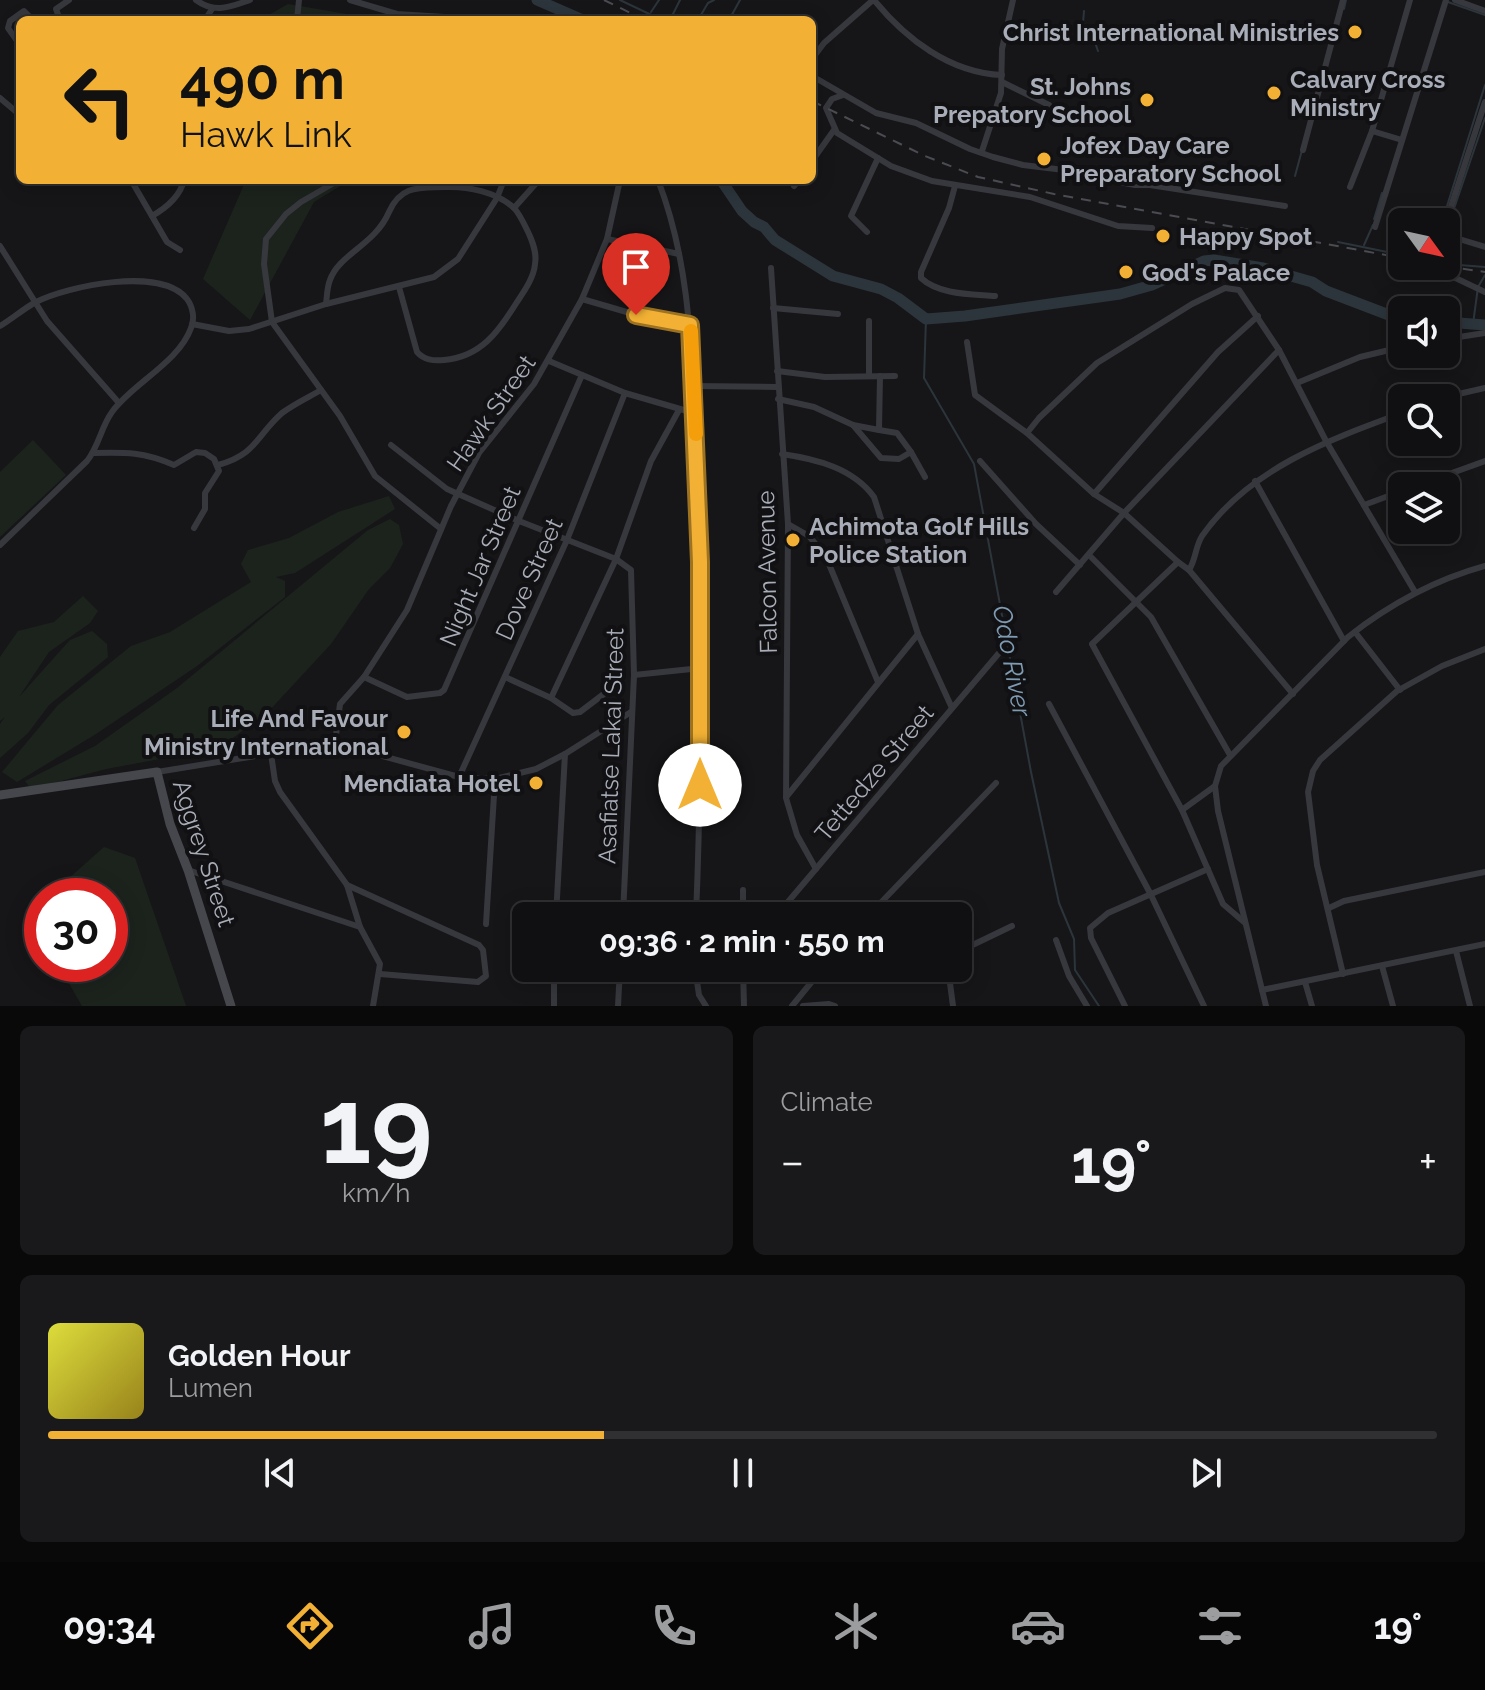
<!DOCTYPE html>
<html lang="en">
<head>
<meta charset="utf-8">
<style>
  :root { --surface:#101012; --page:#19191b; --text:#f1f3f6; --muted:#9c9d9f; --line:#303032; --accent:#f2b134 }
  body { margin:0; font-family:Raleway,sans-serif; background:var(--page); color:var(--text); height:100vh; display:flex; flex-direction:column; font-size:30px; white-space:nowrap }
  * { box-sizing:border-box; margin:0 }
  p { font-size:26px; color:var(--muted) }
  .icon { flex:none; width:44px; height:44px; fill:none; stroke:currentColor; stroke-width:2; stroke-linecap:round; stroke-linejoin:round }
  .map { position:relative; height:1006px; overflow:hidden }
  .sheet { display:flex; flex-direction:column; gap:20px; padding:20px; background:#09090a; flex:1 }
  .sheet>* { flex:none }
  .top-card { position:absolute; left:16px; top:16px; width:800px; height:168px; border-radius:12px; box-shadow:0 4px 20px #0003,0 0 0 2px var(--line); background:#f2b134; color:#111; overflow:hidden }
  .needle { width:52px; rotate:123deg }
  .controls { position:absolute; left:1388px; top:208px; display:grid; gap:16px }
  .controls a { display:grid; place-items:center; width:72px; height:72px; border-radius:12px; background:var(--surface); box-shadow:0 4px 20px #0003,0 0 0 2px var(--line); font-size:40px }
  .speed { position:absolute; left:24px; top:878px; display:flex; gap:16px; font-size:40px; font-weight:700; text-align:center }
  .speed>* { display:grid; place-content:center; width:104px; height:104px; border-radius:50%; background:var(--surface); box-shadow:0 4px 20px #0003,0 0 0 2px var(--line); line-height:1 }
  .speed .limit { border:12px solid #d22; background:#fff; color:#111 }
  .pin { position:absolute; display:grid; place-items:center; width:68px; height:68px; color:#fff; margin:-82px -34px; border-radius:50% 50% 50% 0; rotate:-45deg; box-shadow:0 0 8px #0007 }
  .pin .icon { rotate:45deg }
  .me { position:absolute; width:88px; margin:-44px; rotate:0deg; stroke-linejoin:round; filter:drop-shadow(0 0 6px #0008) }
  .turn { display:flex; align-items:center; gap:28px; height:168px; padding:0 32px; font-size:36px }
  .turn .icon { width:104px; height:104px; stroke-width:2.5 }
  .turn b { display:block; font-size:56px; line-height:68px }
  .big { font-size:60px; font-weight:700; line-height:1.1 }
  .sheet .tile { flex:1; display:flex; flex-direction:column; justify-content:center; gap:12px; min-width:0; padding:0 28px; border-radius:12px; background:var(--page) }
  .sheet .dial { align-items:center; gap:0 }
  .dial b { font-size:104px; line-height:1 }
  .song { display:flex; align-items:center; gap:24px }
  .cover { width:96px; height:96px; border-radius:12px; background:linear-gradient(135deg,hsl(60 70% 55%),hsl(50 70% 35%)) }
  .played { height:8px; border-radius:4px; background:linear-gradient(90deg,var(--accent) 40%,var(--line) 40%) }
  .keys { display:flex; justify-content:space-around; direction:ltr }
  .heat { display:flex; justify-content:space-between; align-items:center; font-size:44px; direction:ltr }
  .sheet .tiles { flex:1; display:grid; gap:20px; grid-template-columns:1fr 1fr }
  .tile:last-child { grid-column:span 2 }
  .trip { position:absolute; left:512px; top:902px; width:460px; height:80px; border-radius:12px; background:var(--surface); box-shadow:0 4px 20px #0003,0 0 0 2px var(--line); font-weight:700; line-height:80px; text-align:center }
  .menu { display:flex; height:128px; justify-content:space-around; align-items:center; background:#060607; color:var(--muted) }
  .menu .icon { width:56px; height:56px }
  .menu .on { color:var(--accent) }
  .menu b { font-size:36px; color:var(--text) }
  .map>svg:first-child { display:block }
</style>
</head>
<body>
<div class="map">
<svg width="1485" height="1006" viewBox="0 0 1485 1006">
  <rect width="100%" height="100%" fill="#161618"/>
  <g fill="#1c231d">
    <path d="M288,4L358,16L364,20H260Z"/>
    <path d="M246,180H350L314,202L250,320L203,279Z"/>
    <path d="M33,440L66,475L0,537V472Z"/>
    <path d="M389,496L395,509L295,573L276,577L285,581V597L197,666L96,734L17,782L2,772L58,705L131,646L170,632L251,582L241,564L248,550L289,538L338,512Z"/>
    <path d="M390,519L399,525L403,544L390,568L369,589L331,644L267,713L219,748L106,769L31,789L25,781L95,746L177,688L368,530Z"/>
    <path d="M83,596L98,611L90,623L49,652L19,697L70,640L92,631L107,644L108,657L49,705L28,733L0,758V724L5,717L0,721V657L18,631L54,622Z"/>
    <path d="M104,847L135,858L186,1006H82L58,964H110V896H49Z"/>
  </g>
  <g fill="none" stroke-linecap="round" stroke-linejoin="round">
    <g stroke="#2c353c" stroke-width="2">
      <path d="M620,0L662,20"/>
      <path d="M1448,2L1485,15"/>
      <path d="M1344,9L1346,0"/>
      <path d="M1084,11L1083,23L1091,31L1098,51"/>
      <path d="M651,12L659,0"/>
      <path d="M670,20L680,0"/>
      <path d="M694,20H698L708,3L714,0"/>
      <path d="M729,20L740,0"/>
      <path d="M812,52L817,47"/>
      <path d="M1295,176L1302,150"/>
      <path d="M1374,219L1382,193"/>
      <path d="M1442,222L1485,85"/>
      <path d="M1446,232L1485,118"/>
      <path d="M1338,242L1402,255"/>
      <path d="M1364,245L1373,225"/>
      <path d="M1446,264L1485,267"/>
      <path d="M926,319L924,378L974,464L1031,772L1059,903L1074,939L1075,970L1099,1006"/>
      <path d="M1473,324L1478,287L1485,275"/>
    </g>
    <g stroke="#2c353c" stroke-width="11">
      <path d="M537,0L583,20"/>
      <path d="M721,180L742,211L754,222L764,227L775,240L833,276L881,289L898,298L926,319L965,316L1120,294L1152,285L1204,261L1214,260L1263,268L1312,282L1326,291L1402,320"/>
      <path d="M1446,322L1485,325"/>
    </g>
    <g stroke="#37383d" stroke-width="6">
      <path d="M196,0C215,14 230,7 250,0"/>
      <path d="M350,0L397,14L492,20"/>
      <path d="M874,0C906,39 950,73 1002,75"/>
      <path d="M1455,0L1485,11"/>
      <path d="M60,20L56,9L69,0"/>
      <path d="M205,20L212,9"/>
      <path d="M297,20L299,0"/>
      <path d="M774,20V19"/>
      <path d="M20,45L8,28L10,21L24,11L33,20"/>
      <path d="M812,59L824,43L873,0"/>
      <path d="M812,76L876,113L916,123L970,149L993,157L1023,165L1064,170L1082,180L1098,178L1135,185H1150L1285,206"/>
      <path d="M1002,82L1049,105"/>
      <path d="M843,95L832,99L826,108L837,133L891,166L932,181L1030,197L1118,226L1152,228"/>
      <path d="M0,98L20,115"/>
      <path d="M1372,131L1402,140"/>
      <path d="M1303,150L1343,0"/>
      <path d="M982,151L1001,93L1002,49L1013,0"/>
      <path d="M812,161L834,130"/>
      <path d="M131,180L167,242L180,250"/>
      <path d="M339,180L301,202L286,214L266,239L264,264L272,322L340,416L375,476L441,529"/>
      <path d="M658,180C687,255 691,333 694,413C701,580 703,748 696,916"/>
      <path d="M794,186L799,180"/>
      <path d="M955,186L949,208L921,272V278C939,295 972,294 995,296"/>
      <path d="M1350,187L1372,131L1410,0"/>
      <path d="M514,208L539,180"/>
      <path d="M152,216C166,208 180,197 184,180"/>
      <path d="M1446,222L1485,102"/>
      <path d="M1375,227L1446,0"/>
      <path d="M867,232L851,216L878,158"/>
      <path d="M1446,235L1485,247"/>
      <path d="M607,239L679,254"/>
      <path d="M0,246L47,321L119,403"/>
      <path d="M1438,266L1445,273L1485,292"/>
      <path d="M771,268L788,524L786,798L797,835L816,869"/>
      <path d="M582,299L661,322L690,325"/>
      <path d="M326,304C327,296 327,287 330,280C339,254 375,245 389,212C401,185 419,188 445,187C467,186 497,192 514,208C520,214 525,226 529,234C533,243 537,253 535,264C534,277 525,290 517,302C499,331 481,357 444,360C433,361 424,360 417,352L399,287"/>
      <path d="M773,308L838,314"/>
      <path d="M869,321V376"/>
      <path d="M192,324L229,331L249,329L326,304L434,277L458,259L497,198L504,180"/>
      <path d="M0,326C12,319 23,309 36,302C68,286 161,266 187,299C193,307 195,319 191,328C179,362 132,384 112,412C101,427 99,446 87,461L0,545"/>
      <path d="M1446,339L1485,333"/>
      <path d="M967,342L975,395L1027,433L1094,494L1124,513L1178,562"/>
      <path d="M549,361L625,393L694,413"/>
      <path d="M777,371L825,377L895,376"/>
      <path d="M1297,383L1360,357L1402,347"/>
      <path d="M694,386L777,387"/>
      <path d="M1441,398L1485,388"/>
      <path d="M778,399L814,407L853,425L879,430L880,376"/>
      <path d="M853,425L881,458L899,459L911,452L925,477"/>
      <path d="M879,430L897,433L911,452"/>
      <path d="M1027,433L1039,418L1097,363L1192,304L1225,288L1239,290L1279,350L1326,441L1415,592"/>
      <path d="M391,445L447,489L519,521L616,559L631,570L634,675L623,916"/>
      <path d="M93,453C126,452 144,452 174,465L196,452L205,453L214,459L219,471L205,493V509L194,528"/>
      <path d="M782,454C816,459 853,468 874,497L918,634L952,708"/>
      <path d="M980,461L1036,524L1080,565"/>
      <path d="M218,465C257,454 256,436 282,413C294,404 309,397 321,390"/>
      <path d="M1255,481L1344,641"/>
      <path d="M1416,486L1485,461"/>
      <path d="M1094,494L1218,352L1258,316"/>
      <path d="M1364,505L1402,491"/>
      <path d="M788,524L809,536L826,557L878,682"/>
      <path d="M1090,556L1151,617L1230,755"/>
      <path d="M1189,570L1293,694"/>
      <path d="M1056,592L1124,513L1279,350"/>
      <path d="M1355,632L1400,690"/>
      <path d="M634,675L701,668"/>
      <path d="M364,677L407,697L440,693L444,690L582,375"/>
      <path d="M505,677L551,698L573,713L580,712L609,690"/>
      <path d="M551,698L616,559L651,461L679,410"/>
      <path d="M1049,704L1150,893L1204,1006"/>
      <path d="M335,743L340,704L364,677L407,610L451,506L479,453L534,384L582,299L607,239L620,180"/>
      <path d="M271,754L275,781L280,792L347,885L360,927L380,964L373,1006"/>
      <path d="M157,772L335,743L459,777L495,779L536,769L565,754L631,712"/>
      <path d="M459,777L567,540L625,393"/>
      <path d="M787,796L918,634"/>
      <path d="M1182,810L1215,786"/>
      <path d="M188,870L360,927"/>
      <path d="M347,885L479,945L483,950L486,976L478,982L380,974"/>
      <path d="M875,907L889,916"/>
      <path d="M1329,908L1344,901L1485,872"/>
      <path d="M556,916L565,754"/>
      <path d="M743,916V890"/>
      <path d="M776,916L999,653"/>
      <path d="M868,916L996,783"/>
      <path d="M1244,922L1223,904L1182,810L1092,644L1178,562L1189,570C1196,560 1195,547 1202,536C1249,469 1328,440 1402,413"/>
      <path d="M486,924L495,779"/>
      <path d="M1056,940L1069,976L1087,1006"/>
      <path d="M1456,951L1470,1006"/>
      <path d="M958,952L1012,926"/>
      <path d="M1382,966L1393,1006"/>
      <path d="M695,968L699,995L706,1006"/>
      <path d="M743,968L744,1006"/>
      <path d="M948,968L953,1006"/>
      <path d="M1343,974L1317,865L1308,792L1313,771L1320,760L1397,691L1442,666L1485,649"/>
      <path d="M1305,982L1312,1006"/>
      <path d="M1262,990L1485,944"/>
      <path d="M554,1006V968"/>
      <path d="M618,1006L620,968"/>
      <path d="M792,1006L823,968"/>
      <path d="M803,1006L829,1004L835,1006"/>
      <path d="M1125,1006L1091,938L1090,928L1108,913L1208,869"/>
      <path d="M1266,1006L1218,811L1215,786L1221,766L1348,637C1390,604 1434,580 1485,566"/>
    </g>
    <path stroke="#45474d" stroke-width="9" d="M0,795L157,772L170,824L188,870L231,1006"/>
    <g stroke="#4a4c52" stroke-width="2" stroke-dasharray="10 8" stroke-linecap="butt">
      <path d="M604,0L645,20"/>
      <path d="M812,101L925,156L978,177L1054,194L1402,258"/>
      <path d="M1445,266L1485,272"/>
    </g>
  </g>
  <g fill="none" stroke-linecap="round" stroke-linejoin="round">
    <g stroke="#9d7322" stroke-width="20">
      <path id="route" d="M636,315L690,325L700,562V785"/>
    </g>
    <use href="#route" stroke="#f2b134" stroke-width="14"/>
    <path stroke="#f59e0b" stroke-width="14" d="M691,331L696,434"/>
  </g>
  <g fill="#f2b134" stroke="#111113" stroke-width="3">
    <circle cx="1355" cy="32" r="8"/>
    <circle cx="1274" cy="93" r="8"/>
    <circle cx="1147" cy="100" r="8"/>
    <circle cx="1044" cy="159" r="8"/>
    <circle cx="1163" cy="236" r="8"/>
    <circle cx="1126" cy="272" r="8"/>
    <circle cx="793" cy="540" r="8"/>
    <circle cx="404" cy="732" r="8"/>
    <circle cx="536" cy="783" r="8"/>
  </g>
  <g text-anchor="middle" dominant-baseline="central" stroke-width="8" stroke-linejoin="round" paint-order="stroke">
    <g font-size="24" font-weight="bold" fill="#a8adb8" stroke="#111113" text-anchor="start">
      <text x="1339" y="32" text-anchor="end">Christ International Ministries</text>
      <text x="1290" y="79">Calvary Cross<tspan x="1290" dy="28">Ministry</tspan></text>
      <text x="1131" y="86" text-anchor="end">St. Johns<tspan x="1131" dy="28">Prepatory School</tspan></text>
      <text x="1060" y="145">Jofex Day Care<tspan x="1060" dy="28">Preparatory School</tspan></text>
      <text x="1179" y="236">Happy Spot</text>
      <text x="1142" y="272">God's Palace</text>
      <text x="809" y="526">Achimota Golf Hills<tspan x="809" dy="28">Police Station</tspan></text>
      <text x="388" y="718" text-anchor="end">Life And Favour<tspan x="388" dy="28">Ministry International</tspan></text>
      <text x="520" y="783" text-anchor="end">Mendiata Hotel</text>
    </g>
    <g font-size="24" fill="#a8adb8" stroke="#111113">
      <text transform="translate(491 413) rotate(-55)">Hawk Street</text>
      <text transform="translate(480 566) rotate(-67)">Night Jar Street</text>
      <text transform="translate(767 572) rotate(-91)">Falcon Avenue</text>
      <text transform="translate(529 579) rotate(-66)">Dove Street</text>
      <text transform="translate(611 746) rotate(-88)">Asafiatse Lakai Street</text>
      <text transform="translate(874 773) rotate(-50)">Tettedze Street</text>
      <text transform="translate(204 853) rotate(72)">Aggrey Street</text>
    </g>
    <g font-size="26" font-style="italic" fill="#7f9bb3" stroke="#111113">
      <text transform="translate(1012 661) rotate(79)">Odo River</text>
    </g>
  </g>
</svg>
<div class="controls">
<a><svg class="needle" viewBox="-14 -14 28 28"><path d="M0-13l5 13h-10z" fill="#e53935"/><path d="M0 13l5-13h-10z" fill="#9c9d9f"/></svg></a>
<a><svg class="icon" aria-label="sound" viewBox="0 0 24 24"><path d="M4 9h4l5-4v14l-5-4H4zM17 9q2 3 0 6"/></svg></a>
<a><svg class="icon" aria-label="search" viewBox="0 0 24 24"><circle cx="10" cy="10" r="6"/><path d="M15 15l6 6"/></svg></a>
<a><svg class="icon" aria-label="layers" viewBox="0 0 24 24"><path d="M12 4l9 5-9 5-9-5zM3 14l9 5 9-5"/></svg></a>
</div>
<div class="speed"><div class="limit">30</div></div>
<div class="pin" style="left:636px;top:315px;background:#d93025"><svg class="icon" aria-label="arrive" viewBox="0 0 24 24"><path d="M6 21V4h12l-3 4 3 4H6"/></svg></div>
<svg class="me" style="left:700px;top:785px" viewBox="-20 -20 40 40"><circle r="19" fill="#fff"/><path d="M0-13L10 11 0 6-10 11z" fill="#f2b134"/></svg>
<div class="trip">09:36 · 2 min · 550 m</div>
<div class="top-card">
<div class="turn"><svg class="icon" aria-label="left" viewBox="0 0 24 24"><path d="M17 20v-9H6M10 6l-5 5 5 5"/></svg><div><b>490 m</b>Hawk Link</div></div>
</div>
</div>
<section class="sheet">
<div class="tiles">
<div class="tile dial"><b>19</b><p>km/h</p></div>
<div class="tile"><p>Climate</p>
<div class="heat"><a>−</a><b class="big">19°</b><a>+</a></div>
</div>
<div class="tile">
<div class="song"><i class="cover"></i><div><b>Golden Hour</b><p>Lumen</p></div></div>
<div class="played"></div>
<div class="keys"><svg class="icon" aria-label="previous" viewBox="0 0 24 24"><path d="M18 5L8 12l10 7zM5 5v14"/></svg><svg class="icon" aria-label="pause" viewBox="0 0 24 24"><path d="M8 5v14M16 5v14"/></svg><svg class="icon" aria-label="next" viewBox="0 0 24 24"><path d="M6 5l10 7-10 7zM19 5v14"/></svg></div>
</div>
</div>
</section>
<nav class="menu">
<b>09:34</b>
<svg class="icon on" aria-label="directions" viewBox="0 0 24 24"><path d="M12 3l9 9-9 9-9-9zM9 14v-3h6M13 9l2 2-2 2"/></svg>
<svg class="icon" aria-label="music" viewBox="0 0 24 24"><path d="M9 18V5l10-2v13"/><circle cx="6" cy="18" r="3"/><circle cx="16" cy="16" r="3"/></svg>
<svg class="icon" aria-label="phone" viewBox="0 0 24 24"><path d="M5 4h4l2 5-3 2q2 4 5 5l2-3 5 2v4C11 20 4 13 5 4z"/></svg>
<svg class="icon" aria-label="climate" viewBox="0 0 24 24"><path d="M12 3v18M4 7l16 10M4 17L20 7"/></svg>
<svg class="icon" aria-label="car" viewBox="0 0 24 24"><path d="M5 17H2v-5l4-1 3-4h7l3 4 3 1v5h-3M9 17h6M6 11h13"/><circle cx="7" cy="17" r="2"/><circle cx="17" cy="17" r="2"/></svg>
<svg class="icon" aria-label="filters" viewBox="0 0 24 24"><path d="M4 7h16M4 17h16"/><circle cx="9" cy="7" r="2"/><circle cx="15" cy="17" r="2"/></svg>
<b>19°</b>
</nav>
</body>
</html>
